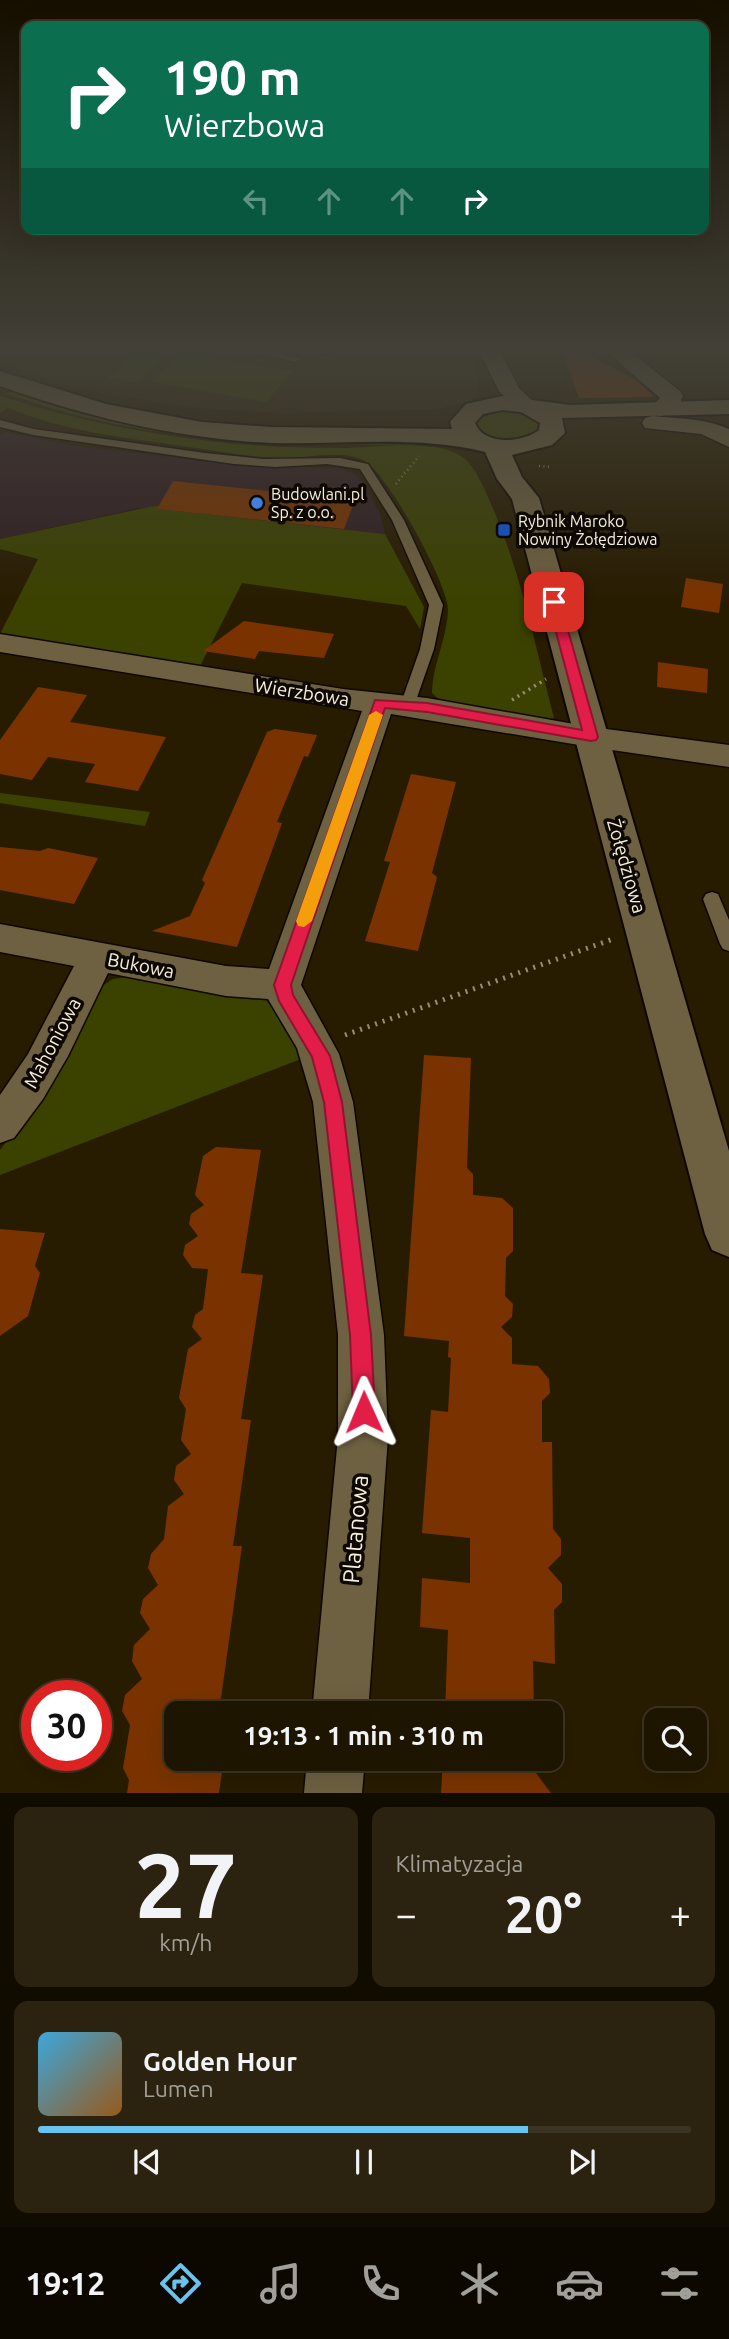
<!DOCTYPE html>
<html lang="pl">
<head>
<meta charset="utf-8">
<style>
  :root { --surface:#1e1500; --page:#2b220f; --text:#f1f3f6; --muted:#a19f99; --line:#3c3422; --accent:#67c4f0 }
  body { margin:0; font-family:Ubuntu,sans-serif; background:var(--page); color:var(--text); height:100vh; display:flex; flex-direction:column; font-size:26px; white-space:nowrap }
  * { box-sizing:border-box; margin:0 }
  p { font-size:23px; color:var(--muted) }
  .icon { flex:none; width:38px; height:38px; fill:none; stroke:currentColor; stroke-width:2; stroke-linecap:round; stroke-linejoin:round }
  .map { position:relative; height:1793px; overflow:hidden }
  .panel { display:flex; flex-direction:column; gap:14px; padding:14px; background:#100c00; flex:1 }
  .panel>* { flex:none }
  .hud { position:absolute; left:21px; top:21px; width:688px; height:214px; border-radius:14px; box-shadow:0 7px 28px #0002,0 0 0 2px var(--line); background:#0b6e4f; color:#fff; overflow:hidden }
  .tools { position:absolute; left:644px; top:1708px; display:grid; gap:14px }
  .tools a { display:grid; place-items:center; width:63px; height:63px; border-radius:14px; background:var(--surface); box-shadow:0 7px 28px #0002,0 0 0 2px var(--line); font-size:35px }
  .speed { position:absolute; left:21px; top:1680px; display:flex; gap:14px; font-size:35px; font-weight:700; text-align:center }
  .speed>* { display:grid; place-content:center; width:91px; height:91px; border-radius:50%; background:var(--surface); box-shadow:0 7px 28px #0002,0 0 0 2px var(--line); line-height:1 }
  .speed .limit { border:10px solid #d22; background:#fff; color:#111 }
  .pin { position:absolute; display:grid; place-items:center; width:60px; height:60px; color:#fff; margin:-30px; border-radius:14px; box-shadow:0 4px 10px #0006 }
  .me { position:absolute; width:77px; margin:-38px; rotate:359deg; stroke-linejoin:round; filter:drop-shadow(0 0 5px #0008) }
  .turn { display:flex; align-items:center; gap:24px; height:147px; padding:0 28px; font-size:32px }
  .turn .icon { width:91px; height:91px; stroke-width:2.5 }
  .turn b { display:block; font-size:49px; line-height:60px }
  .lanes { display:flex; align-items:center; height:66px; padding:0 28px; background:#0003; justify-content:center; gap:35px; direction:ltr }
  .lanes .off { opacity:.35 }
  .big { font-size:52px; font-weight:600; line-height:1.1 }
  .panel .card { flex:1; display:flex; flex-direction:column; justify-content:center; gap:10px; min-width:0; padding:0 24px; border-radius:14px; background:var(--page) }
  .panel .dial { align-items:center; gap:0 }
  .dial b { font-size:91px; line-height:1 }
  .song { display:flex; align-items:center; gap:21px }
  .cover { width:84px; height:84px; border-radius:10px; background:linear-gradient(135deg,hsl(200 70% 55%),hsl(30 70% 35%)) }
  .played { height:7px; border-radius:4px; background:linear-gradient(90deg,var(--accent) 75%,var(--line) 75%) }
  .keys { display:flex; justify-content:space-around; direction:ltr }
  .heat { display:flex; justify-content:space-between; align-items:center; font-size:38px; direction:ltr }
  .panel .tiles { flex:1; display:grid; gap:14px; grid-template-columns:1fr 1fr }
  .card:last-child { grid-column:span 2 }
  .trip { position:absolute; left:164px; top:1701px; width:399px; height:70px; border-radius:14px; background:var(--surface); box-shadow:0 7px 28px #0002,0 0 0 2px var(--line); font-weight:600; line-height:70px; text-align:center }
  .dock { display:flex; height:112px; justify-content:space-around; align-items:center; background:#0c0800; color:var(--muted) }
  .dock .icon { width:49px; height:49px }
  .dock .active { color:var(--accent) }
  .dock b { font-size:32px; color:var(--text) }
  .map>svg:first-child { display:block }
</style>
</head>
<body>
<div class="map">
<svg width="729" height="1793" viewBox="0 0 729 1793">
  <rect width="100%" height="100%" fill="#281c00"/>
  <path fill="#321f24" d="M4,432L74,446L237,465L341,468L358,476L367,489L381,516L385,534L139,508L0,539V435Z"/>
  <path fill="#312507" d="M0,351H475L478,386L476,396L467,402L438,409L281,413L193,408L74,388L32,374L0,359Z"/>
  <g fill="#3b4200">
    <path d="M137,351L168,354L138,383L108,378Z"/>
    <path d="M182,353L293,371L266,402L151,382Z"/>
    <path d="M16,392L106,417L434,440L432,444C288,447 142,444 5,393Z"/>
    <path d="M0,396C111,431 223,449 340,448C372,448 446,436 468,462C478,473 485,490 491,504C521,572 535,646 554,718L539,719L442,702L432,693C433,663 447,639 448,610C449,586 386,470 363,460C340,449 304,459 279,458C248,457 219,451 189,447C128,438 66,432 8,408L0,413Z"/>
    <path d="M500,411L526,413L538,422L539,430C522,443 502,443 483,433L477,425L478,419Z"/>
    <path d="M154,506H159L158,509L385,534L424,607L420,629L406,606L242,583L199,668L187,663L0,634L38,559L0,549V539Z"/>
    <path d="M0,793L150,812L145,826L0,803Z"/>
    <path d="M126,977L197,984L266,1000L290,1031L301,1059L0,1175V1150L47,1090L96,990L113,979Z"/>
  </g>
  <g fill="#7a3300">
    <path d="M562,351H580L635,379L654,397L579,398Z"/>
    <path d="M173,481L355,500L344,529L157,509Z"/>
    <path d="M686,578L723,584L719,613L681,607Z"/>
    <path d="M244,621L334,634L324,658L259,651L255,659L203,651Z"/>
    <path d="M658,662L708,669L707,693L657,687Z"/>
    <path d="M38,687L87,695L70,722L166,737L138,791L85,782L95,764L48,757L32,780L0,774V740Z"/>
    <path d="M275,729L317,735L308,757L304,756L277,822L282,823L237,947L152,931L190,916L205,883L202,880L267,732Z"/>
    <path d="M411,774L456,782L432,873L437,877L418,951L365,941L390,862L384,861Z"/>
    <path d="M0,847L40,851L48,848L98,858L74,904L0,890Z"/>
    <path d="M424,1055L471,1058L467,1168L473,1174V1195L502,1198L513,1208V1251L506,1258L505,1296L513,1304L512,1317L501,1327L512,1338V1364L538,1366L549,1379L550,1393L542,1401V1442H552L553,1529L561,1539V1555L548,1568L562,1584V1602L554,1610L555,1664L533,1661L534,1713H445L448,1630L420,1627L422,1578L470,1583V1538L422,1533L431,1410L448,1412L451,1358L448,1357L449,1341L404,1336Z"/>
    <path d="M216,1147L261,1150L241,1273L263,1275L241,1419L251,1420L233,1546H242L219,1713H177V1759H224L219,1793H127L129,1780L123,1768L130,1725L122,1711L125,1695L142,1679L132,1661L134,1645L150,1629L140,1613L143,1599L158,1585L148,1568L151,1554L164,1539L168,1506L184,1494L174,1480L176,1466L191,1454L181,1440L186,1409L179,1398L188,1349L202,1339L192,1327L195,1315L203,1309L208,1269L192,1268L183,1255L185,1245L198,1236L189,1224L191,1214L204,1205L195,1195L203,1156Z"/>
    <path d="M0,1229L45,1233L35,1266L40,1273L28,1316L0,1336Z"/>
    <path d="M443,1759H534L533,1769L551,1793H441Z"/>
  </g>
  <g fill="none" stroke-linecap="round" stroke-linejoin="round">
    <g stroke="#0f0700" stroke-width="3">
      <g id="service">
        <path d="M246,351H271L301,359L296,362Z"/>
        <path d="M0,420L34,429L205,453L263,459L340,458L368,464L404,520L443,605L434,649L413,709H403L400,706L420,649L429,605L392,520L360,469L327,464L275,467L234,464L33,435L0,427Z"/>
        <path d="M712,892L718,894L729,920V951L723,949L720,944L703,899L706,894Z"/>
      </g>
    </g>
    <g stroke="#0f0700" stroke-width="3">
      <g id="minor">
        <path d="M479,351H500L519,388L538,406L535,411H519L499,391Z"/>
        <path d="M606,351H629L680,391L683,396L677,409L661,416L653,414L650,409L660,398Z"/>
        <path d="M653,416C679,419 705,418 729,429V447L701,434L645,428L642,423L645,418Z"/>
        <path d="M0,634L343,689L427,698L591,727L729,745V767L591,747L391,714L301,985L339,1054L353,1102L384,1335L388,1437L368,1713H312L338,1437V1335L313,1102L297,1048L268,999L226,996L108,973L68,1056L43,1099L14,1138L0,1143V1095L28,1054L74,966L0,952V924L226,966L269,969L362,711L0,652Z"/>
        <path d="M307,1759H365L362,1793H304Z"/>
      </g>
    </g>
    <g stroke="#0f0700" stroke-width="4">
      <path id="tertiary" d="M0,371L106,404L202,422L271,427L452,429L450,422L466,404L502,396L570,405L729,400V414L562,418L565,433L552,445L512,455L522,477L539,498L729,1151V1257L712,1250L705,1234L512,499L497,479L485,452C415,435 343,445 272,443C178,439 87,417 0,386ZM502,410L521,412L540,423L539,430C522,443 484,446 475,423L483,414Z"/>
    </g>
    <g stroke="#968d76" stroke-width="2.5" stroke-dasharray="1 3.5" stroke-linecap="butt">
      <path d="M312,355L334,359L339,351"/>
      <path d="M539,466L552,467"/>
      <path d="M396,484L419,456"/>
    </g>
    <path stroke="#968d76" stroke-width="3.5" stroke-dasharray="2 4.5" stroke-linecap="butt" d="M512,700L546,679"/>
    <path stroke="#968d76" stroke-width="5" stroke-dasharray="2 6" stroke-linecap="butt" d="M345,1035L613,939"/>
    <use href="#service" fill="#6e6141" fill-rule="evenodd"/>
    <use href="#minor" fill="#6e6141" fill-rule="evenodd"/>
    <use href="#tertiary" fill="#6e6141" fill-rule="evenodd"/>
  </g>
  <linearGradient id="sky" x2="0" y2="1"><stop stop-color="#160f00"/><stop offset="0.58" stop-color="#424037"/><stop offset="1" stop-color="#424037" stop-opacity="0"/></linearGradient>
  <rect width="729" height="602" fill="url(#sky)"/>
  <path fill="#e11d48" stroke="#92132f" stroke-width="2" d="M554,599L560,602L598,737L596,740L591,741L427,712L385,708L291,985L293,995L330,1056L342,1102L371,1335L375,1412L372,1420L364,1423L356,1420L353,1412L350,1335L324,1102L312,1057L279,1001L274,985L375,700L427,703L582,730L548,602Z"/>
  <path fill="#f59e0b" d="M376,711L383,715L312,921L304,927L298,926L296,921L369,715Z"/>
  <circle fill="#3f7fe0" stroke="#0d0801" stroke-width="2.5" cx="257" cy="503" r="7"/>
  <rect fill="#1a4fb4" stroke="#0d0801" stroke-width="2.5" x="497" y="523" width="14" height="14" rx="3.5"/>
  <g text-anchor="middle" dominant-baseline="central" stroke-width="7" stroke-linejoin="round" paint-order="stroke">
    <g font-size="16" fill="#f6efdd" stroke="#0d0801" text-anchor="start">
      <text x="271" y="494">Budowlani.pl<tspan x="271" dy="18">Sp. z o.o.</tspan></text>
      <text x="518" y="521">Rybnik Maroko<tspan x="518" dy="18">Nowiny Żołędziowa</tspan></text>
    </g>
    <g font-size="19" fill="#f6efdd" stroke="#0d0801">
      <text transform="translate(302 692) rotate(9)">Wierzbowa</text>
      <text transform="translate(627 866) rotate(74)">Żołędziowa</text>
      <text transform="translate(141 965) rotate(11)">Bukowa</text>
      <text transform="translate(52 1043) rotate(-62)">Mahoniowa</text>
    </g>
    <g font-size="23" fill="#f6efdd" stroke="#0d0801">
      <text transform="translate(355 1529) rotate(-85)">Platanowa</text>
    </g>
  </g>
</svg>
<div class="tools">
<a><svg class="icon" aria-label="search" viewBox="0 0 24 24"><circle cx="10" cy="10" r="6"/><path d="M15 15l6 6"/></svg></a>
</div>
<div class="speed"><div class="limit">30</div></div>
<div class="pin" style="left:554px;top:602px;background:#d93025"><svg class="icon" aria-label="arrive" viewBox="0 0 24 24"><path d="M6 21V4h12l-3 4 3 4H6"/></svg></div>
<svg class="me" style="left:364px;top:1412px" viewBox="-20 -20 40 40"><path d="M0-17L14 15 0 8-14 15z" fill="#e11d48" stroke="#fff" stroke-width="4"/></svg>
<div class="trip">19:13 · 1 min · 310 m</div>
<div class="hud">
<div class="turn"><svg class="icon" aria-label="right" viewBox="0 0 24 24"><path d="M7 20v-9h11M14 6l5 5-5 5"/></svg><div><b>190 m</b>Wierzbowa</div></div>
<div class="lanes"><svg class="icon off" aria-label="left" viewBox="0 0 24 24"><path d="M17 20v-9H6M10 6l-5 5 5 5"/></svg><svg class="icon off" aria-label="ahead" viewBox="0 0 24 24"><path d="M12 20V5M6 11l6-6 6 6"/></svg><svg class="icon off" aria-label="ahead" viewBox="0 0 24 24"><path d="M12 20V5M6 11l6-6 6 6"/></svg><svg class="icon" aria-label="right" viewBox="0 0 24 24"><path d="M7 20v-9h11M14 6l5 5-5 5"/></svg></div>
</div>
</div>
<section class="panel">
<div class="tiles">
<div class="card dial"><b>27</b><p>km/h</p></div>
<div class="card"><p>Klimatyzacja</p>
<div class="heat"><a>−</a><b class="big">20°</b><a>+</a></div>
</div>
<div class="card">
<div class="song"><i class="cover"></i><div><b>Golden Hour</b><p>Lumen</p></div></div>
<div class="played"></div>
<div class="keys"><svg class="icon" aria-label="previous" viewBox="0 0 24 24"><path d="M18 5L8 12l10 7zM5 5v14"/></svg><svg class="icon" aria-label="pause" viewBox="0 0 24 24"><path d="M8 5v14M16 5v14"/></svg><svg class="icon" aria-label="next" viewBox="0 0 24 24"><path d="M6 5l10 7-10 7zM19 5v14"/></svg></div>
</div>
</div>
</section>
<nav class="dock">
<b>19:12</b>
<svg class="icon active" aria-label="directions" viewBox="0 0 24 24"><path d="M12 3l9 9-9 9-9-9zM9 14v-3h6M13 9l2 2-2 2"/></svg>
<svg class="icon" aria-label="music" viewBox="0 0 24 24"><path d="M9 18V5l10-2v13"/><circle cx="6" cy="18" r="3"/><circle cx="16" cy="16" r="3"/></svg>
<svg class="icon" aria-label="phone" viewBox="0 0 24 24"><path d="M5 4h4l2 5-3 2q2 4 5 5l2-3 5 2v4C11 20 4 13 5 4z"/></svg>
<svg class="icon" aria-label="climate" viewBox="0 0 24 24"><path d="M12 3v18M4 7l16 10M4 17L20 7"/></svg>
<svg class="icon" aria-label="car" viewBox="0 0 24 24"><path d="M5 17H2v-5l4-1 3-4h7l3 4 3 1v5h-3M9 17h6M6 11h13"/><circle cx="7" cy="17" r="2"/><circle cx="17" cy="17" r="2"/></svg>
<svg class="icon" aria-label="filters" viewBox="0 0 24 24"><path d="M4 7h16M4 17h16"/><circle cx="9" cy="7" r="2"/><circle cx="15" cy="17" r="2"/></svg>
</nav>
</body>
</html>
